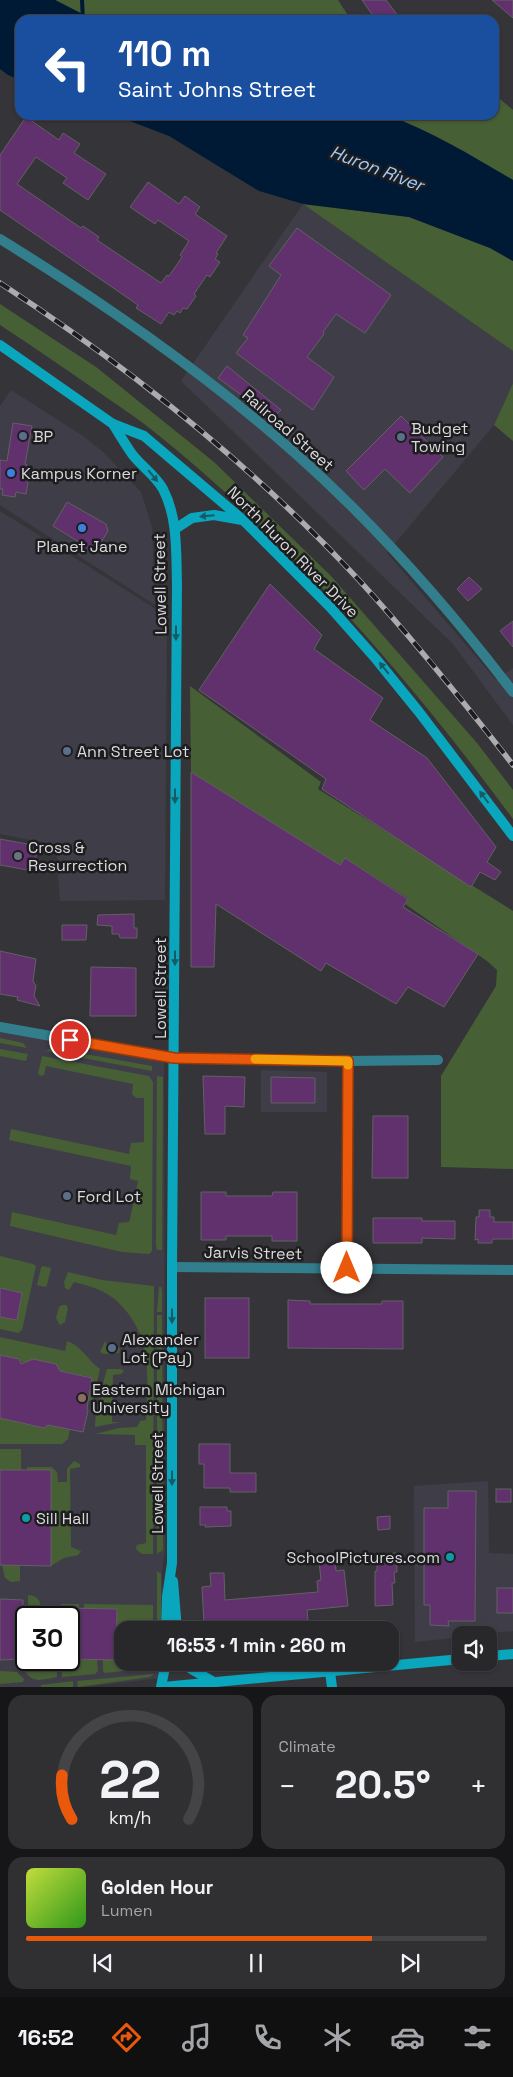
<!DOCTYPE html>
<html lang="en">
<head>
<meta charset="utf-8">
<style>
  :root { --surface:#28282b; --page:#303033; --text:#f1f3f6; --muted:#a5a6a9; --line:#444447; --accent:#ea580c }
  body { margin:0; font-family:"Space Grotesk",sans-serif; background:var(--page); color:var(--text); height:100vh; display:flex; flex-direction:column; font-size:19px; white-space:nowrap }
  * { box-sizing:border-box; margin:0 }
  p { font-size:16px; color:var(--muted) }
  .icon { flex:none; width:28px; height:28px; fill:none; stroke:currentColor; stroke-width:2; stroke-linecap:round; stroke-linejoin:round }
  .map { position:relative; height:1687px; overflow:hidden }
  .details { display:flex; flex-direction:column; gap:8px; padding:8px; background:#161618; flex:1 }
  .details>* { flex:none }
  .banner { position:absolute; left:15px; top:15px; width:484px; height:105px; border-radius:15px; box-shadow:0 1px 4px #0004,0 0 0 1px var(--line); background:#1a4fa0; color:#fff; overflow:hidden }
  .controls { position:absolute; left:452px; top:1626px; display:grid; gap:10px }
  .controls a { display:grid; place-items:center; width:45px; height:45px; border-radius:10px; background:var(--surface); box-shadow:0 1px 4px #0004,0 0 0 1px var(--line); font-size:25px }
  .speed { position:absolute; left:15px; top:1606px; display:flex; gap:10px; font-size:25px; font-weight:700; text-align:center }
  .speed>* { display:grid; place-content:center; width:65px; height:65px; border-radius:50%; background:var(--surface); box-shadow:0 1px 4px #0004,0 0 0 1px var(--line); line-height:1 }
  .speed .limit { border:2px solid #111; border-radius:8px; background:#fff; color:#111 }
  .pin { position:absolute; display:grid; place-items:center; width:42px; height:42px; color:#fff; margin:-21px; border:2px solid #fff; border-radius:50%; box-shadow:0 1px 5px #0007 }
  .me { position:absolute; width:55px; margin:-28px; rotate:0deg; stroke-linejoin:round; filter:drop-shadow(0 0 4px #0008) }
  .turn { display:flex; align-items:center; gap:18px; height:105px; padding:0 20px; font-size:22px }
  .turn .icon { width:65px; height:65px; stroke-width:2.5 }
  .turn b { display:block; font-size:35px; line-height:42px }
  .big { font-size:38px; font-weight:700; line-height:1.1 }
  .details .card { flex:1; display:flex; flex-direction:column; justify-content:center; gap:8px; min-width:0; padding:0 18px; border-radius:15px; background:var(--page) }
  .details .dial { align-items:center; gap:0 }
  .dial svg { height:130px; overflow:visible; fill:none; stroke:var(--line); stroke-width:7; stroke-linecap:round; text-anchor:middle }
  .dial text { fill:var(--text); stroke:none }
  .song { display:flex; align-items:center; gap:15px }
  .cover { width:60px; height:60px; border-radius:8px; background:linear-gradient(135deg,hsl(70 70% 55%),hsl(110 70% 35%)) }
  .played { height:5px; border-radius:2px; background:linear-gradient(90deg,var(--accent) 75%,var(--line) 75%) }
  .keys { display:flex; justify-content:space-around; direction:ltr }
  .heat { display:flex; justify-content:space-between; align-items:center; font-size:28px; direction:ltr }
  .details .tiles { flex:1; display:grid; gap:8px; grid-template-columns:1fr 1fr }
  .card:last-child { grid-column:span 2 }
  .trip { position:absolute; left:114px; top:1621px; width:285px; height:50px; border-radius:15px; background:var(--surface); box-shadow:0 1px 4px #0004,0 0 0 1px var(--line); font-weight:700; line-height:50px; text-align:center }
  .menu { display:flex; height:80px; justify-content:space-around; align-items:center; background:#101011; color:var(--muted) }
  .menu .icon { width:35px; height:35px }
  .menu .on { color:var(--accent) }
  .menu b { font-size:22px; color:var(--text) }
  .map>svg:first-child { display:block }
</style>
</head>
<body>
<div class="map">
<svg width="513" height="1687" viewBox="0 0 513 1687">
  <rect width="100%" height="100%" fill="#353539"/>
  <g fill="#3f3e48" fill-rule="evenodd">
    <path d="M303,204L513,351V383L494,425L387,553L496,680L513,668V725L453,644L181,381Z"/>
    <path d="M11,390L83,436L103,452L141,492L152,527L155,605L0,505V406Z"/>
    <path d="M0,511L167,616L165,900L60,901L56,845L0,834Z"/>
    <path d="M0,1022L164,1052L165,1550L162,1571L164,1630H122V1662L165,1663L161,1678L85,1687H0ZM26,1618H69V1660H26Z"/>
    <path d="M261,1070L327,1072V1112H261Z"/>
    <path d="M488,1481L489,1553L513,1554V1631L461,1635V1637L415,1642L414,1486Z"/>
  </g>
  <g fill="#475f34">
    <path d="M55,0H338L351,20H95Z"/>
    <path d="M494,94L513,110V180C472,156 432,131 387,115H494Z"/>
    <path d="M303,204L409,217L490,248L513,261V351Z"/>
    <path d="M0,304L96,367L214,462L331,576L477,743L513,790V819C408,677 291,541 152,430C136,417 117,405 100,393C67,370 34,347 0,325Z"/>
    <path d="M513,383V441L494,425Z"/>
    <path d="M190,686L321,782L318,789L513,911V1169L441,1167V1076L496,986L497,970L487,961L405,904L408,898L345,858L340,865L191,772Z"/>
    <path d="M0,1038L23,1043L27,1048L0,1043Z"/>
    <path d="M51,1048L152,1066V1071L46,1051Z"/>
    <path d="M0,1049L28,1054L26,1061L0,1056Z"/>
    <path d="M42,1056L149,1076L153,1082L152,1251L149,1254L122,1252L10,1226L12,1212L116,1235L119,1223L129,1222L130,1219L138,1181L130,1179L131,1166L9,1140L11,1129L129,1154L131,1143L144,1142V1098H136L132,1094L133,1084L46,1066L44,1075L41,1076L38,1074Z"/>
    <path d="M157,1076L163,1077L162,1250H157L156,1245Z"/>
    <path d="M0,1256L33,1264L36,1266L22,1330L18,1333L0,1329V1317L17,1320L22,1293L0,1288Z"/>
    <path d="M43,1266L51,1268L47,1285L45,1287L37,1285L41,1268Z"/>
    <path d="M68,1272L102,1280L154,1286L153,1554H142L136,1549L137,1545L146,1543V1445H135V1435L95,1434L119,1428L137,1427L140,1421L146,1420C147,1381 153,1345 127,1312C122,1306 115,1298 107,1294C97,1288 86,1285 74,1282L69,1290L65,1288L64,1282Z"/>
    <path d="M159,1287H161L162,1290V1312H157Z"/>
    <path d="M62,1305H66L68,1308L65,1322L60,1325L56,1318L59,1307Z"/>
    <path d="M157,1315H162L163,1550L157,1554Z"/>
    <path d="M0,1337L65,1351L67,1341C82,1346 87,1360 100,1369L93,1400L88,1401L92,1380L90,1377L21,1362L19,1359L0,1355Z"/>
    <path d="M105,1341L109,1349L118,1347L120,1349L119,1353L104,1354L100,1352Z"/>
    <path d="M107,1369H121L124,1371L121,1374L113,1375L112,1422H120L95,1427L96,1409Z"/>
    <path d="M0,1418L44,1428L48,1425L70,1429L68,1439L62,1444H0Z"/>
    <rect x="0" y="1449" width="21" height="21"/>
    <path d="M74,1461L80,1464V1467L70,1469L71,1547L81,1551L78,1555L64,1558L51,1566V1471L27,1470V1467H52L57,1472L58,1482H67V1469Z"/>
    <path d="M2,1565H20V1581L11,1582L5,1578Z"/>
    <path d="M157,1571L161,1574V1630H157Z"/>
    <path d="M28,1595C42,1596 41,1606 41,1617H28Z"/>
    <path d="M61,1604H79V1608H65L64,1617H61Z"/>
    <path d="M84,1604L153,1605V1630H122V1662L153,1663V1668L105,1673L103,1671V1660H116L117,1609L84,1608Z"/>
    <path d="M26,1628V1660H57V1677C44,1679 35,1684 26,1673Z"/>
    <path d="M62,1660H97L98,1671L95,1674L62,1677Z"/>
    <path d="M0,1671L17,1672L24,1679L23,1682L0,1684Z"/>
    <path d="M153,1674V1675L150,1677L78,1687L77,1681Z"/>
    <path d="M73,1681V1687H41V1685Z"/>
  </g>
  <g fill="#001a36">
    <path d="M0,0H55L94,20H20V80L8,75L0,69Z"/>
    <path d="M114,115H387C431,131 472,156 513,180V261L490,248L409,217L303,204L259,191L169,136Z"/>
  </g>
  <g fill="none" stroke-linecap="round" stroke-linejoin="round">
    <path stroke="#001a36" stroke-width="4" d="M82,0L83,20"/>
  </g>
  <g fill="#60316d" stroke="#636064">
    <path d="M362,0H386L401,20H376Z"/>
    <path d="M492,0H513V18Z"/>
    <path d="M26,117L59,140L63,133L80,144L74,153L106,174L88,200L63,183L67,178L36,157L17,184L81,228L83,226L99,237L97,240L161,283L167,275L169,276L176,266L182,257L180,255L189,241L158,220L155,224L130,207L148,182L179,204L185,196L200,207L195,214L227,236L216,253L218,254L215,259L220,262L210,277L207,275L194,294L196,296L187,309L183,308L180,313L177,311L174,315L169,312L161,324L136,308L138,305L0,210V155Z"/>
    <path d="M297,228L391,295L365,333L336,314L323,332L324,334L307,357L334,377L313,410L236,353L248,338L243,335L281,275L269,266Z"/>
    <path d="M227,366L281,410L273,418L218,378Z"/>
    <path d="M401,416L443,457L410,493L385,469L364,490L346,471Z"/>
    <path d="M13,423L32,426L25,464L27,465V469L30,470L26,494L16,492L15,497L2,495L3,489H0V460L7,461Z"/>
    <path d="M67,502L106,524L108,531L95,552L53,526Z"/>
    <path d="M469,577L482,589L468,601L457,589Z"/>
    <path d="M270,584L322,635L314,649L383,698L370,720L427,758L496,847L487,862L501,872L495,880L480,872L471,887L322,789L326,779L199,690Z"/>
    <path d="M513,621V647L500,631Z"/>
    <path d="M191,772L340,865L345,858L408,899L403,907L478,954L444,1007L408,987L396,1004L326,963L321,971L216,904L214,967H191Z"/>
    <path d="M0,839L38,846L33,871L0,865Z"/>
    <path d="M134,914V928H137V938H120L119,934H112V926L97,925L98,915Z"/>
    <path d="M62,925H87L86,940H62Z"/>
    <path d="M0,951L36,959L33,981L36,986L34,996L40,1006L17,1000L18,997L0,994Z"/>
    <path d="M91,967L136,968V1016H90Z"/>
    <path d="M203,1076L245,1077L244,1107L225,1106V1134H205Z"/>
    <path d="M271,1077L315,1078V1103H271Z"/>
    <path d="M373,1116H408V1178H372Z"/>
    <path d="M201,1192H226V1196H272L273,1192H297V1241H272V1236H226V1240H201Z"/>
    <path d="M479,1210H490V1217H494V1222H513V1239H494L492,1240V1243H478V1239L475,1240L476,1217H479Z"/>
    <path d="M373,1218H422V1221H455V1239L422,1238V1243H373Z"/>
    <path d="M0,1288L22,1293L17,1320L0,1317Z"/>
    <rect x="205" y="1298" width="44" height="60"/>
    <path d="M288,1300L310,1301V1304H382V1301H403V1349L288,1348Z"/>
    <path d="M0,1355L19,1359L21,1364L33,1359L56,1364L60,1371L92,1378L87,1408L88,1411L83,1432L48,1425L44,1428L0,1418Z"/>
    <path d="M199,1444H230V1473H256V1492H230V1488H204V1464H199Z"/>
    <path d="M0,1470H51V1566L0,1565Z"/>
    <rect x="496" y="1489" width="15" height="13"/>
    <path d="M448,1491H476L475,1621H448L449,1626L430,1625V1605H424V1508H448Z"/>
    <path d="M200,1507H227V1511H231V1526L205,1527L206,1525H200Z"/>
    <path d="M390,1516V1529L378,1530L377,1517Z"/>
    <path d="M396,1553L397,1572H394L395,1583H392L393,1605L375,1606V1571H377V1565H381L380,1556H386V1554Z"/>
    <path d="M335,1559L336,1571L344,1570L348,1606L307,1610L309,1630H244L243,1622L204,1624L202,1587L211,1586L210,1573H224L225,1600L318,1592L317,1581L321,1580L319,1561Z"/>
    <rect x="497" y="1588" width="16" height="25"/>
    <path d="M0,1599L23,1600L22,1659L0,1660Z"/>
    <path d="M69,1608L117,1609L116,1660L69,1659Z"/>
  </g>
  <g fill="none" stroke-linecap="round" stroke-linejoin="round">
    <g stroke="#337e8d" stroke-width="10">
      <path d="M0,239C104,303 205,373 296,454C376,525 448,607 513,692"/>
      <path d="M0,1027L174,1058L348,1061L438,1060"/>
      <path d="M172,1267L513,1270"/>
      <path d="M347,1268L348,1061"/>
    </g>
    <g stroke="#0aa6bd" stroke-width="10">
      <path d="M0,345L113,424L144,436L243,520L330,607L376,659L419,712L513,836"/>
      <path d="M113,424C119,434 125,444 132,454C141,466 155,475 163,489C178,518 176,552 177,584L172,1267V1563L167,1597L166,1630"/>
      <path d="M175,529L192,518L214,515L242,520"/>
      <path d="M173,1581L177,1630"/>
      <path d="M489,1656L513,1654"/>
      <path d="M187,1662L191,1669L214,1682"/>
      <path d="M330,1672L332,1687"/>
      <path d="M161,1687L166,1662"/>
      <path d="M163,1687L461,1659"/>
    </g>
    <g stroke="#acacaf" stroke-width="5.5">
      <path id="rail" d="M0,283C130,368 252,465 358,579C413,639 463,701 513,765"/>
    </g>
    <use href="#rail" stroke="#1d1d1f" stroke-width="4" stroke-dasharray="11" stroke-linecap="butt"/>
  </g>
  <defs><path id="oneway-solid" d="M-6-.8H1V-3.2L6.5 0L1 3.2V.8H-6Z" transform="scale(1.25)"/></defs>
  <g fill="#145b66">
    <use href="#oneway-solid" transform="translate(153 476) rotate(51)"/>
    <use href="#oneway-solid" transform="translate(207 516) rotate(175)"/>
    <use href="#oneway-solid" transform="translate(176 633) rotate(90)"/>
    <use href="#oneway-solid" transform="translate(384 668) rotate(-129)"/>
    <use href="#oneway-solid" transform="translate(175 796) rotate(90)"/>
    <use href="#oneway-solid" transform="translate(484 797) rotate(-127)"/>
    <use href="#oneway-solid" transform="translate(175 958) rotate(90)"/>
    <use href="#oneway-solid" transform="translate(172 1316) rotate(90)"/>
    <use href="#oneway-solid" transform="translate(172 1478) rotate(90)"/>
  </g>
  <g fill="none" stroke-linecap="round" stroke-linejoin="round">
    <g stroke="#983908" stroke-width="12">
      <path id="route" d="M70,1040L174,1058L348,1061L347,1268"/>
    </g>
    <use href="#route" stroke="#ea580c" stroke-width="9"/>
    <path stroke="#f59e0b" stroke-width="9" d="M255,1059L348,1061V1065"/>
  </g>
  <g fill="#5c6f8a" stroke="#1d1d1f" stroke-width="2">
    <circle cx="23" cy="436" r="5"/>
    <circle cx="401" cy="437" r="5"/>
    <circle cx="67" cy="751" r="5"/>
    <circle cx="67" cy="1196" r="5"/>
    <circle cx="112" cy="1348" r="5"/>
  </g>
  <g fill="#3f7fe0" stroke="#1d1d1f" stroke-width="2">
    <circle cx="11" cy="473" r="5"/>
    <circle cx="82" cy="528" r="5"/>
  </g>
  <circle fill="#6b7280" stroke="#1d1d1f" stroke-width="2" cx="18" cy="856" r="5"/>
  <circle fill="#8d6e63" stroke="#1d1d1f" stroke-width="2" cx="82" cy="1398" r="5"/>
  <g fill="#0f9aa8" stroke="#1d1d1f" stroke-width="2">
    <circle cx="26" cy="1518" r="5"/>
    <circle cx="450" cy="1557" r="5"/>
  </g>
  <g text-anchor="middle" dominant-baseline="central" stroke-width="5" stroke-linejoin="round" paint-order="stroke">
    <g font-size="16" fill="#dbdbde" stroke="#1d1d1f" text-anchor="start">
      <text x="411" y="428">Budget<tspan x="411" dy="18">Towing</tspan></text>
      <text x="33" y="436">BP</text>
      <text x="21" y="473">Kampus Korner</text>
      <text x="82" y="546" text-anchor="middle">Planet Jane</text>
      <text x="77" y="751">Ann Street Lot</text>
      <text x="28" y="847">Cross &amp;<tspan x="28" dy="18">Resurrection</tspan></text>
      <text x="77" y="1196">Ford Lot</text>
      <text x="122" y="1339">Alexander<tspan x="122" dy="18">Lot (Pay)</tspan></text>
      <text x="92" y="1389">Eastern Michigan<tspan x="92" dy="18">University</tspan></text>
      <text x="36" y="1518">Sill Hall</text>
      <text x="440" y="1557" text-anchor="end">SchoolPictures.com</text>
    </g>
    <g font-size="16" fill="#dbdbde" stroke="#1d1d1f">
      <text transform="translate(288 430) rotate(41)">Railroad Street</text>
      <text transform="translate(293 552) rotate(45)">North Huron River Drive</text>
      <text transform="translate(160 584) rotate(-91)">Lowell Street</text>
      <text transform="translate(160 988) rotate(-90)">Lowell Street</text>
      <text transform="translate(253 1253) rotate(1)">Jarvis Street</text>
      <text transform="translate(157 1483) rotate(-90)">Lowell Street</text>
    </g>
    <g font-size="18" font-style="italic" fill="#9fcafb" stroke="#1d1d1f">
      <text transform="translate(377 168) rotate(21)">Huron River</text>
    </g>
  </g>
</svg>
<div class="controls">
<a><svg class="icon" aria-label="sound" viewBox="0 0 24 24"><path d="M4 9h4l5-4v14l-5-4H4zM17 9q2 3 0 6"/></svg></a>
</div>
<div class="speed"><div class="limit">30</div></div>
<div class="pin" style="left:70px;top:1040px;background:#d93025"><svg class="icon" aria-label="arrive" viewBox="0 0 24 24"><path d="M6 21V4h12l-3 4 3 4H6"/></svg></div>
<svg class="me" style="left:347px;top:1268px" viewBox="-20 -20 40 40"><circle r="19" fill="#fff"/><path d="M0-13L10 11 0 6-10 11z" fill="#ea580c"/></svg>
<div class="trip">16:53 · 1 min · 260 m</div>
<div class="banner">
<div class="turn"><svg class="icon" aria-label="left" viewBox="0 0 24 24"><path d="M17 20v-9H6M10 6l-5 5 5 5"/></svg><div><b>110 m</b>Saint Johns Street</div></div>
</div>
</div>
<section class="details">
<div class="tiles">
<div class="card dial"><svg viewBox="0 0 100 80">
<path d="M14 69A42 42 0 1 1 86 69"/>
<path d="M14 69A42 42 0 0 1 8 42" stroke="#ea580c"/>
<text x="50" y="56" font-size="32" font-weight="700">22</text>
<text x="50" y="72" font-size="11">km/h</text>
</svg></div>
<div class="card"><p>Climate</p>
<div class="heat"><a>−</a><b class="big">20.5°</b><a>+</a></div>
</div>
<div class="card">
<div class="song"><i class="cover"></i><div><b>Golden Hour</b><p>Lumen</p></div></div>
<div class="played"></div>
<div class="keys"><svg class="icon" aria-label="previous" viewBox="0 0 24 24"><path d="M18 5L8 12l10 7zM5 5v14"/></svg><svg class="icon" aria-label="pause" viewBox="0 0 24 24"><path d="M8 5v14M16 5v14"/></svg><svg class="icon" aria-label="next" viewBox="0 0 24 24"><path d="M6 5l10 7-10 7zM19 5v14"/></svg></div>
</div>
</div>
</section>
<nav class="menu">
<b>16:52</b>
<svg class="icon on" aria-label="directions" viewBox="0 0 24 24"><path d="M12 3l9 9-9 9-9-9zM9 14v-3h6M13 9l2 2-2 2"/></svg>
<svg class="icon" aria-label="music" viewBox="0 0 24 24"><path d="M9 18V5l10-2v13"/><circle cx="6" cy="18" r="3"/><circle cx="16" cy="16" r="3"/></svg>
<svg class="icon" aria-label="phone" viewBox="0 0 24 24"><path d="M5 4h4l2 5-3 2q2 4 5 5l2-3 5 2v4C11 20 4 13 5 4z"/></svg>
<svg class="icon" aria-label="climate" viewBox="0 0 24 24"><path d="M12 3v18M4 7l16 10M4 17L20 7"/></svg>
<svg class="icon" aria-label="car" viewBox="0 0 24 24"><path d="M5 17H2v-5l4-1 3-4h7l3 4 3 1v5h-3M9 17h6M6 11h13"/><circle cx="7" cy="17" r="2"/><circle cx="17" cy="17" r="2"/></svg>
<svg class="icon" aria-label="filters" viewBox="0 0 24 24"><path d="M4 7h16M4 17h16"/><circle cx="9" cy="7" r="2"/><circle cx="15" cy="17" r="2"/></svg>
</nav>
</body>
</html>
